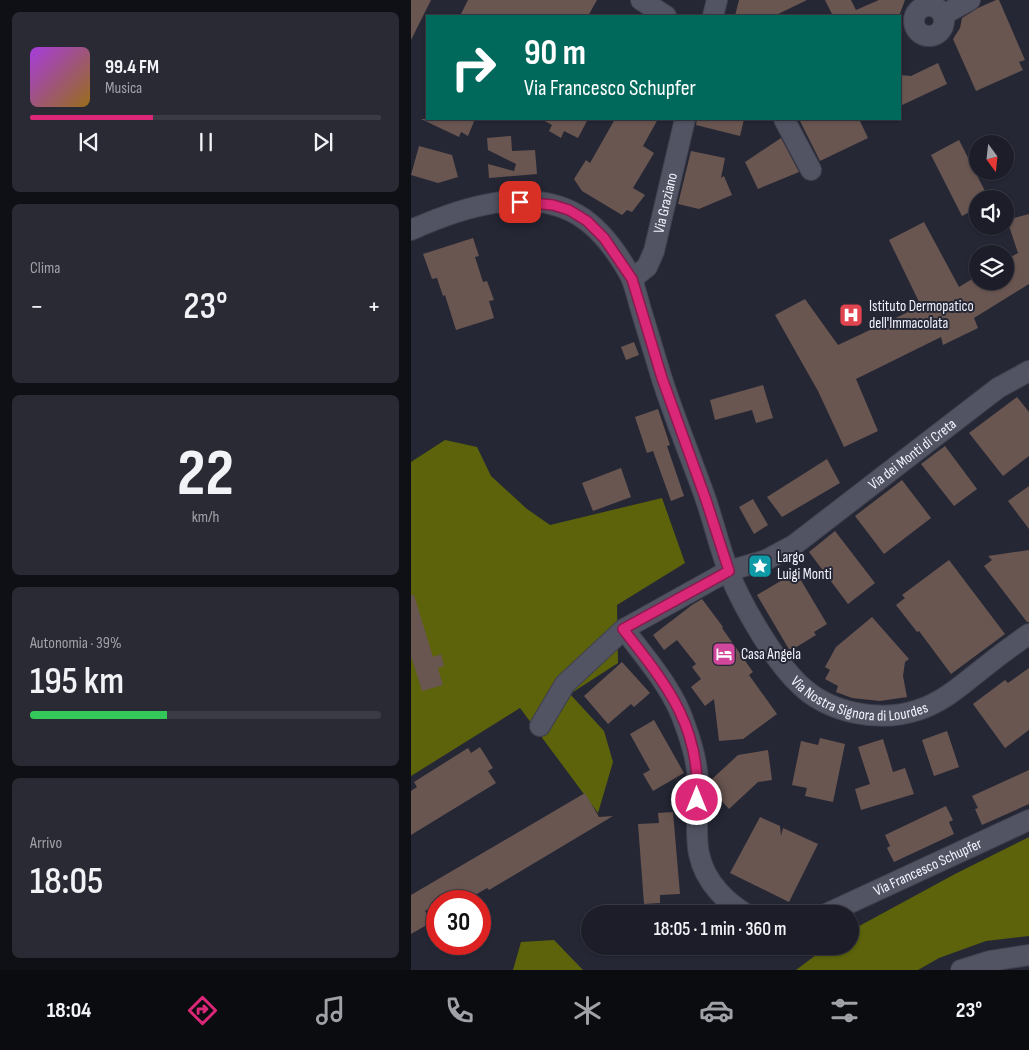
<!DOCTYPE html>
<html lang="it">
<head>
<meta charset="utf-8">
<style>
  :root { --surface:#1c1d28; --page:#292a34; --text:#f1f3f6; --muted:#a0a2a8; --line:#3a3b45; --accent:#db2777 }
  body { margin:0; font-family:"Sofia Sans Condensed",sans-serif; background:var(--page); color:var(--text); height:100vh; display:flex; flex-direction:column; font-size:19px; white-space:nowrap }
  * { box-sizing:border-box; margin:0 }
  p { font-size:16px; color:var(--muted) }
  .icon { flex:none; width:28px; height:28px; fill:none; stroke:currentColor; stroke-width:2; stroke-linecap:round; stroke-linejoin:round }
  .map { position:relative; flex:1; overflow:hidden }
  .drawer { display:flex; flex-direction:column; gap:12px; padding:12px; background:#0f1016; width:411px }
  .drawer>* { flex:none }
  .guide { position:absolute; left:15px; top:15px; width:475px; height:105px; border-radius:0px; box-shadow:0 1px 4px #0004,0 0 0 1px var(--line); background:#00695c; color:#fff; overflow:hidden }
  .needle { width:32px; rotate:165deg }
  .fabs { position:absolute; left:558px; top:135px; display:grid; gap:10px }
  .fabs a { display:grid; place-items:center; width:45px; height:45px; border-radius:50%; background:var(--surface); box-shadow:0 1px 4px #0004,0 0 0 1px var(--line); font-size:25px }
  .speed { position:absolute; left:15px; top:890px; display:flex; gap:10px; font-size:25px; font-weight:700; text-align:center }
  .speed>* { display:grid; place-content:center; width:65px; height:65px; border-radius:50%; background:var(--surface); box-shadow:0 1px 4px #0004,0 0 0 1px var(--line); line-height:1 }
  .speed .limit { border:8px solid #d22; background:#fff; color:#111 }
  .pin { position:absolute; display:grid; place-items:center; width:42px; height:42px; color:#fff; margin:-21px; border-radius:10px; box-shadow:0 2px 8px #0006 }
  .me { position:absolute; width:55px; margin:-28px; rotate:0deg; stroke-linejoin:round; filter:drop-shadow(0 0 4px #0008) }
  .turn { display:flex; align-items:center; gap:18px; height:105px; padding:0 15px; font-size:22px }
  .turn .icon { width:65px; height:65px; stroke-width:2.5 }
  .turn b { display:block; font-size:35px; line-height:42px }
  .big { font-size:38px; font-weight:600; line-height:1.1 }
  .drawer .widget { flex:1; display:flex; flex-direction:column; justify-content:center; gap:8px; min-width:0; padding:0 18px; border-radius:8px; background:var(--page) }
  .drawer .dial { align-items:center; gap:0 }
  .dial b { font-size:65px; line-height:1 }
  .song { display:flex; align-items:center; gap:15px }
  .cover { width:60px; height:60px; border-radius:8px; background:linear-gradient(135deg,hsl(280 70% 55%),hsl(40 70% 35%)) }
  .played { height:5px; border-radius:2px; background:linear-gradient(90deg,var(--accent) 35%,var(--line) 35%) }
  .keys { display:flex; justify-content:space-around; direction:ltr }
  .heat { display:flex; justify-content:space-between; align-items:center; font-size:28px; direction:ltr }
  .charge { height:8px; border-radius:4px; background:linear-gradient(90deg,#34c759 39%,var(--line) 0) }
  .trip { position:absolute; left:170px; top:905px; width:278px; height:50px; border-radius:25px; background:var(--surface); box-shadow:0 1px 4px #0004,0 0 0 1px var(--line); font-weight:600; line-height:50px; text-align:center }
  .menu { display:flex; height:80px; justify-content:space-around; align-items:center; background:#0b0c10; color:var(--muted) }
  .menu .icon { width:35px; height:35px }
  .menu .active { color:var(--accent) }
  .menu b { font-size:22px; color:var(--text) }
  main { display:flex; flex:1; min-height:0 }
  .map>svg:first-child { display:block }
</style>
</head>
<body>
<main>
<section class="drawer">
<div class="widget">
<div class="song"><i class="cover"></i><div><b>99.4 FM</b><p>Musica</p></div></div>
<div class="played"></div>
<div class="keys"><svg class="icon" aria-label="previous" viewBox="0 0 24 24"><path d="M18 5L8 12l10 7zM5 5v14"/></svg><svg class="icon" aria-label="pause" viewBox="0 0 24 24"><path d="M8 5v14M16 5v14"/></svg><svg class="icon" aria-label="next" viewBox="0 0 24 24"><path d="M6 5l10 7-10 7zM19 5v14"/></svg></div>
</div>
<div class="widget"><p>Clima</p>
<div class="heat"><a>−</a><b class="big">23°</b><a>+</a></div>
</div>
<div class="widget dial"><b>22</b><p>km/h</p></div>
<div class="widget"><p>Autonomia · 39%</p><b class="big">195 km</b><div class="charge"></div></div>
<div class="widget"><p>Arrivo</p><b class="big">18:05</b></div>
</section>
<div class="map">
<svg width="618" height="970" viewBox="0 0 618 970">
  <rect width="100%" height="100%" fill="#252735"/>
  <g fill="#5c630b">
    <path d="M34,440L66,447L80,476L116,509L139,525L251,498L274,563L206,605L207,663L159,694L193,731L202,762L187,813L109,708L0,776V462Z"/>
    <path d="M618,837V936L575,941L528,958L507,970H385L417,946H439V931L544,874Z"/>
    <path d="M143,940L172,970H102L110,942Z"/>
  </g>
  <g fill="#6a5651">
    <path d="M0,0H20L0,40Z"/>
    <path d="M57,0H186L177,16H49Z"/>
    <path d="M328,0H396L363,16H324Z"/>
    <path d="M414,0H440L445,10L468,0H494L488,16H422Z"/>
    <path d="M585,0H588L614,60L608,62L612,70L565,91L542,39L549,28L551,18L567,8Z"/>
    <path d="M527,63L536,84L489,106V75L500,76Z"/>
    <path d="M10,119H64L57,136L50,132L48,137Z"/>
    <path d="M130,119H177L167,138L153,131L150,138L138,131L141,125Z"/>
    <path d="M204,119H247L232,146L243,153L222,188L234,195L221,212L216,210L211,215L171,191L163,179L175,160L179,163Z"/>
    <path d="M286,119H333L329,136L285,125Z"/>
    <path d="M388,119H448L457,138L409,161Z"/>
    <path d="M100,136L101,151L124,150L126,174L78,178L77,164L103,171L105,164L77,150L76,138Z"/>
    <path d="M370,138L388,172L347,189L334,162Z"/>
    <path d="M548,140L578,199H566V208L551,216L520,155Z"/>
    <path d="M8,146L41,155L47,177L27,183L0,175Z"/>
    <path d="M280,151L314,158L310,178L313,176L321,195L288,209L267,204Z"/>
    <path d="M618,214V284L563,318L567,328L532,345L530,337L445,379L467,431L433,447L407,391L364,315L394,299L427,345L510,306L478,240L513,222L548,287L566,276V281H594V260L607,253L596,220Z"/>
    <path d="M62,238L68,256L64,257L72,282L76,281L83,300L78,301L83,318L45,330L34,295L32,296L26,278L21,279L12,254Z"/>
    <path d="M223,342L228,355L215,360L210,347Z"/>
    <path d="M352,385L362,418L345,423L341,410L304,420L299,400Z"/>
    <path d="M606,397L618,412V456L592,476L558,433Z"/>
    <path d="M247,409L259,445L256,446L273,496L260,501L242,451L236,453L224,417Z"/>
    <path d="M534,446L566,489L543,506L510,464Z"/>
    <path d="M416,459L429,483L371,517L356,497Z"/>
    <path d="M210,468L220,497L182,511L171,483Z"/>
    <path d="M491,480L520,518L473,554L444,516Z"/>
    <path d="M618,486V529L597,501Z"/>
    <path d="M342,499L357,525L343,534L328,507Z"/>
    <path d="M424,531L464,583L437,604L398,552Z"/>
    <path d="M618,550V622H616L573,566L581,560L577,556Z"/>
    <path d="M538,560L594,634L540,674L508,631L506,632L485,605L494,598L491,595Z"/>
    <path d="M385,572L416,624L403,632L405,635L379,651L346,595Z"/>
    <path d="M0,595H3L22,657L30,654L33,666L27,668L32,685L11,691L0,656Z"/>
    <path d="M291,599L312,627L311,628L342,672L338,675L366,714L332,739L308,741L303,699L294,706L280,687L290,679L281,667L285,664L266,640L253,650L242,635L281,605Z"/>
    <path d="M461,617L498,659L494,662L492,676L496,697L469,701L441,698L425,692L427,686L414,679L419,670L414,667L425,647Z"/>
    <path d="M211,662L239,693L223,707L220,704L197,724L173,696Z"/>
    <path d="M618,668V730L594,748L562,704L594,680L597,683Z"/>
    <path d="M243,720L273,773L242,791L232,774L239,770L219,734Z"/>
    <path d="M536,731L548,767L523,776L511,740Z"/>
    <path d="M409,738L434,744L422,802L394,796L396,788L381,785L390,741L407,745Z"/>
    <path d="M472,739L482,772L494,768L503,794L450,810L444,789L459,784L447,747Z"/>
    <path d="M69,747L82,768L77,771L85,783L0,835V791L6,787L3,782L57,748L60,753Z"/>
    <path d="M357,750L361,780L347,782L318,809L308,798L310,796L304,790L307,787L300,780L327,755Z"/>
    <path d="M618,770V804L571,825L564,809L567,808L561,796Z"/>
    <path d="M174,793L188,817L202,816L78,890L76,888L54,901H26V904L14,911L21,922L0,934V895Z"/>
    <path d="M535,806L542,820L538,822L543,834L483,862L476,848L479,846L474,835Z"/>
    <path d="M262,812L269,894L249,895V903L233,904L227,824L248,823L247,813Z"/>
    <path d="M349,817L369,826L370,836L372,828L407,844L378,902L319,873Z"/>
  </g>
  <g fill="none" stroke-linecap="round" stroke-linejoin="round">
    <g stroke="#41414e" stroke-width="22">
      <g id="minor">
        <path d="M230,0L255,16"/>
        <circle cx="518" cy="21" r="15"/>
        <path d="M532,15L559,0"/>
        <path d="M302,16L306,0"/>
        <path d="M373,119L400,170"/>
        <path id="s1" d="M0,230C49,208 117,185 167,215C189,228 208,255 220,277C224,287 227,299 230,310C237,333 244,356 251,379C264,419 280,458 294,497C303,523 309,550 319,575C332,607 364,662 389,685C418,713 468,723 507,710C532,702 551,685 571,669C586,657 602,645 618,634"/>
        <path id="s2" d="M221,279L236,267L243,251L274,119"/>
        <path d="M213,629C235,659 262,688 274,725C281,744 287,764 287,784C288,826 277,858 308,892C316,901 325,908 335,914"/>
        <path id="s3" d="M129,726L154,684L213,629L317,571L355,560L383,545L587,388L618,371"/>
        <path id="s4" d="M415,914L618,820"/>
        <path d="M550,970L579,961L618,955"/>
      </g>
    </g>
    <use href="#minor" stroke="#525464" stroke-width="20"/>
  </g>
  <g fill="none" stroke-linecap="round" stroke-linejoin="round">
    <g stroke="#8e194d" stroke-width="12">
      <path id="route" d="M109,202L142,205L158,210L176,221L193,238L221,279L251,378L295,500L318,571L212,629C255,684 290,726 286,800"/>
    </g>
    <use href="#route" stroke="#db2777" stroke-width="9"/>
  </g>
  <defs>
    <g id="hospital-square" transform="scale(1.25)"><rect x="-9" y="-9" width="18" height="18" rx="4" fill="#e0444e" stroke="#252735"/><path d="M-5-5h3v3.5h4V-5h3V5h-3V1.5h-4V5h-3Z" fill="#fff"/></g>
    <g id="sight-square" transform="scale(1.25)"><rect x="-9" y="-9" width="18" height="18" rx="4" fill="#0f9aa8" stroke="#252735"/><path d="M0-6L1.8-2.2L6-1.7L2.9 1.2L3.7 5.4L0 3.3L-3.7 5.4L-2.9 1.2L-6-1.7L-1.8-2.2Z" fill="#fff"/></g>
    <g id="hotel-square" transform="scale(1.25)"><rect x="-9" y="-9" width="18" height="18" rx="4" fill="#d1479c" stroke="#252735"/><path d="M-6-4.5h1.5V1H6V5H4.5V3h-9V5H-6ZM-4 0a1.8 1.8 0 1 1 3.6 0ZM.5 0V-2.5h3Q6-2.5 6 0Z" fill="#fff"/></g>
  </defs>
  <g fill-rule="evenodd">
    <use href="#hospital-square" x="440" y="315"/>
    <use href="#sight-square" x="349" y="566"/>
    <use href="#hotel-square" x="313" y="654"/>
  </g>
  <g text-anchor="middle" dominant-baseline="central" stroke-width="4" stroke-linejoin="round" paint-order="stroke">
    <g font-size="15" fill="#f3f4fe" stroke="#252735">
      <text stroke="none"><textPath href="#s2" startOffset="86">Via Graziano</textPath></text>
      <text stroke="none"><textPath href="#s3" startOffset="469">Via dei Monti di Creta</textPath></text>
      <text stroke="none"><textPath href="#s1" startOffset="765">Via Nostra Signora di Lourdes</textPath></text>
      <text stroke="none"><textPath href="#s4" startOffset="112">Via Francesco Schupfer</textPath></text>
    </g>
    <g font-size="15" fill="#f3f4fe" stroke="#252735" text-anchor="start">
      <text x="458" y="306">Istituto Dermopatico<tspan x="458" dy="17">dell'Immacolata</tspan></text>
      <text x="366" y="557">Largo<tspan x="366" dy="17">Luigi Monti</tspan></text>
      <text x="330" y="654">Casa Angela</text>
    </g>
  </g>
</svg>
<div class="fabs">
<a><svg class="needle" viewBox="-14 -14 28 28"><path d="M0-13l5 13h-10z" fill="#e53935"/><path d="M0 13l5-13h-10z" fill="#a0a2a8"/></svg></a>
<a><svg class="icon" aria-label="sound" viewBox="0 0 24 24"><path d="M4 9h4l5-4v14l-5-4H4zM17 9q2 3 0 6"/></svg></a>
<a><svg class="icon" aria-label="layers" viewBox="0 0 24 24"><path d="M12 4l9 5-9 5-9-5zM3 14l9 5 9-5"/></svg></a>
</div>
<div class="speed"><div class="limit">30</div></div>
<div class="pin" style="left:109px;top:202px;background:#d93025"><svg class="icon" aria-label="arrive" viewBox="0 0 24 24"><path d="M6 21V4h12l-3 4 3 4H6"/></svg></div>
<svg class="me" style="left:286px;top:800px" viewBox="-20 -20 40 40"><circle r="17" fill="#db2777" stroke="#fff" stroke-width="3"/><path d="M0-11L8 9 0 5-8 9z" fill="#fff"/></svg>
<div class="trip">18:05 · 1 min · 360 m</div>
<div class="guide">
<div class="turn"><svg class="icon" aria-label="right" viewBox="0 0 24 24"><path d="M7 20v-9h11M14 6l5 5-5 5"/></svg><div><b>90 m</b>Via Francesco Schupfer</div></div>
</div>
</div>
</main>
<nav class="menu">
<b>18:04</b>
<svg class="icon active" aria-label="directions" viewBox="0 0 24 24"><path d="M12 3l9 9-9 9-9-9zM9 14v-3h6M13 9l2 2-2 2"/></svg>
<svg class="icon" aria-label="music" viewBox="0 0 24 24"><path d="M9 18V5l10-2v13"/><circle cx="6" cy="18" r="3"/><circle cx="16" cy="16" r="3"/></svg>
<svg class="icon" aria-label="phone" viewBox="0 0 24 24"><path d="M5 4h4l2 5-3 2q2 4 5 5l2-3 5 2v4C11 20 4 13 5 4z"/></svg>
<svg class="icon" aria-label="climate" viewBox="0 0 24 24"><path d="M12 3v18M4 7l16 10M4 17L20 7"/></svg>
<svg class="icon" aria-label="car" viewBox="0 0 24 24"><path d="M5 17H2v-5l4-1 3-4h7l3 4 3 1v5h-3M9 17h6M6 11h13"/><circle cx="7" cy="17" r="2"/><circle cx="17" cy="17" r="2"/></svg>
<svg class="icon" aria-label="filters" viewBox="0 0 24 24"><path d="M4 7h16M4 17h16"/><circle cx="9" cy="7" r="2"/><circle cx="15" cy="17" r="2"/></svg>
<b>23°</b>
</nav>
</body>
</html>
